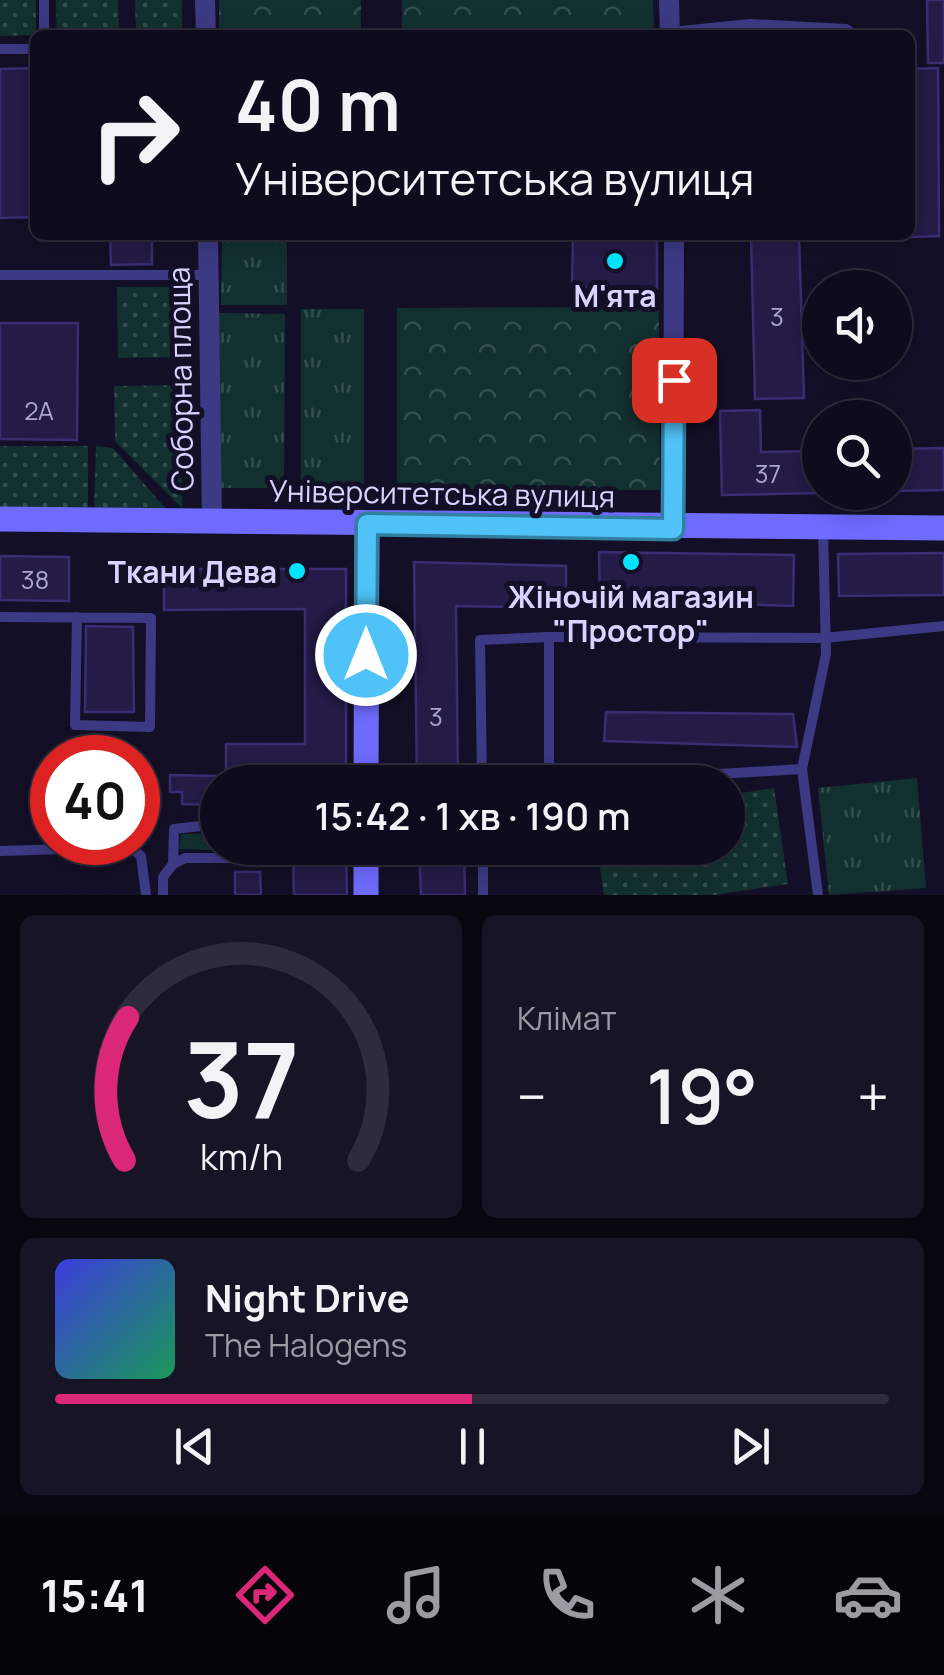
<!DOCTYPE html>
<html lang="uk">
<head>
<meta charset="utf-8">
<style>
  :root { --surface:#0e0b1c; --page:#171425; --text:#f1f3f6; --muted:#9b9ba3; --line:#2e2b3b; --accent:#db2777 }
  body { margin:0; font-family:Manrope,sans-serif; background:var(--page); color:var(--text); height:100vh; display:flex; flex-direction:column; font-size:38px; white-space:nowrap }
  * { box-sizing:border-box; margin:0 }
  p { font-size:32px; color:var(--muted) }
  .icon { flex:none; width:55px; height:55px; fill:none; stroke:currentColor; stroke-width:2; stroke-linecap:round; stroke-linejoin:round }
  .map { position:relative; height:895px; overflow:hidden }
  .details { display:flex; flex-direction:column; gap:20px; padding:20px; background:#08060f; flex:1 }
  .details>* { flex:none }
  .hud { position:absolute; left:30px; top:30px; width:885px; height:210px; border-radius:15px; box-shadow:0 5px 25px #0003,0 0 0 2px var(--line); background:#0e0b1c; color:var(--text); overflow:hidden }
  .fabs { position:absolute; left:802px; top:270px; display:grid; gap:20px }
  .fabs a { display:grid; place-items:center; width:110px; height:110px; border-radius:50%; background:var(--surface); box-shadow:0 5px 25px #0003,0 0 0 2px var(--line); font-size:50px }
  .speed { position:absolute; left:30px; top:735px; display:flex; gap:20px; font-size:50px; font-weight:700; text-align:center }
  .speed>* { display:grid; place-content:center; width:130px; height:130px; border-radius:50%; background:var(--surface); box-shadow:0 5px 25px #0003,0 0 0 2px var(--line); line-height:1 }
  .speed .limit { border:15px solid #d22; background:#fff; color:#111 }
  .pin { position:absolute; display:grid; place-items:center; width:85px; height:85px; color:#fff; margin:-42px; border-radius:20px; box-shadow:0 5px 15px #0006 }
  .me { position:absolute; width:110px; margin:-55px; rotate:0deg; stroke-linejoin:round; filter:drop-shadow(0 0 8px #0008) }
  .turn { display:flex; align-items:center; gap:35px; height:210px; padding:0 40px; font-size:45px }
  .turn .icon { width:130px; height:130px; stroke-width:2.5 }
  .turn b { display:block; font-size:70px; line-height:85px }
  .big { font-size:75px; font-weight:600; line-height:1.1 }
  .details .widget { flex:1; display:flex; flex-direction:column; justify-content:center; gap:15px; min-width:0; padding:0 35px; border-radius:15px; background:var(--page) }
  .details .dial { align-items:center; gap:0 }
  .dial svg { height:260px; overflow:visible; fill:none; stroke:var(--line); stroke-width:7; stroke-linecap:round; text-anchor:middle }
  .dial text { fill:var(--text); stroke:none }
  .song { display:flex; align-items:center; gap:30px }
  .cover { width:120px; height:120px; border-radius:15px; background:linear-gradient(135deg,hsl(240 70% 55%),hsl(150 70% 35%)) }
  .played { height:10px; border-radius:5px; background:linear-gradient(90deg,var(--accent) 50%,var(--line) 50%) }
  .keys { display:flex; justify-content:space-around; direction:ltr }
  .heat { display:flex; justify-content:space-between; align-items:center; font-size:55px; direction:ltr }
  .details .tiles { flex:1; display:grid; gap:20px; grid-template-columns:1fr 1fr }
  .widget:last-child { grid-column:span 2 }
  .trip { position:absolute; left:200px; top:765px; width:545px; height:100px; border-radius:50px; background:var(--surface); box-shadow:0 5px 25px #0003,0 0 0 2px var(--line); font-weight:600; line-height:100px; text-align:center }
  .tabs { display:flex; height:160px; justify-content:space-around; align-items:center; background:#06040b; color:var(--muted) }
  .tabs .icon { width:70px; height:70px }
  .tabs .active { color:var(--accent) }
  .tabs b { font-size:45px; color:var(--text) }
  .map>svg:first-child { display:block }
</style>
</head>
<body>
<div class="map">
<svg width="944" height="895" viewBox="0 0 944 895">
  <defs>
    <pattern id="grass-tufts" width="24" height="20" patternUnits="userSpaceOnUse" patternTransform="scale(2.5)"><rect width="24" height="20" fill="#12302f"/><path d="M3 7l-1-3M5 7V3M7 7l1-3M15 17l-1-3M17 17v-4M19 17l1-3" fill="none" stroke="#344d4e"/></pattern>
    <pattern id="forest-crowns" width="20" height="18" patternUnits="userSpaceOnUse" patternTransform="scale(2.5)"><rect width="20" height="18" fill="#12302f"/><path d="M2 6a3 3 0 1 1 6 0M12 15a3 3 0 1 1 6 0" fill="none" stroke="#344d4e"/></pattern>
    <pattern id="park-dots" width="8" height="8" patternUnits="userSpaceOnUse" patternTransform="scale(2.5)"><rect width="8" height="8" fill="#12302f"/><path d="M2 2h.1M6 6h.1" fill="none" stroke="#344d4e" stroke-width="1.8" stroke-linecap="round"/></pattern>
  </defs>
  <rect width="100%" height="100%" fill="#130f26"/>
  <g fill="url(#grass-tufts)">
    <path d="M222,235H287V305H221Z"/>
    <rect x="301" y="309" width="63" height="180"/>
    <path d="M219,313L285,314L284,488H218Z"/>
    <path d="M917,778L926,888L829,895L818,788Z"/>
    <path d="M217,833L218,848H233L230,851L179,849L181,834Z"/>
  </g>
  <g fill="url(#forest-crowns)">
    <rect x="219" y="0" width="142" height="35"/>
    <path d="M402,0H653L654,35H402Z"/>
    <path d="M659,307L660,490L397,489V308Z"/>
  </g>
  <g fill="url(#park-dots)">
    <path d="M0,0H36V35L0,36Z"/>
    <path d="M56,0H118L119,35H57Z"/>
    <path d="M135,0H182V35H136Z"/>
    <path d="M117,287H178L179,357L118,358Z"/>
    <path d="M181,385L182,508L115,441L114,386Z"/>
    <path d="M0,446H88V510L0,509Z"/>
    <path d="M96,446L113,448L166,509H94Z"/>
    <path d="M774,788L788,884L714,895H604L597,848H728V795Z"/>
  </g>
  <g fill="#241b47" stroke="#3b2d73" stroke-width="2.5">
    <path d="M927,0H944V63H928Z"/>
    <path d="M35,68V217L0,218V69Z"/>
    <path d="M938,68L939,236L910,237V69Z"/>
    <path d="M110,235H152V264L111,265Z"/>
    <path d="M573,235H657V289L572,287Z"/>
    <path d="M751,235H799L804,398L755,399Z"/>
    <path d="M0,323H78L77,440L0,439Z"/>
    <path d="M760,410L761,452L820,451V493L722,495L720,411Z"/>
    <path d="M944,448V490L895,491V449Z"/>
    <path d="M599,552L794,555L793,606L600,600Z"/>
    <path d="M944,553V595L839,596L838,554Z"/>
    <path d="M0,556L69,557V601L0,600Z"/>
    <path d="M414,562L566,566V608L456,606L458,782H417Z"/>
    <path d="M164,569H346V782H226V744H305V609L164,610Z"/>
    <path d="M86,626L133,627L134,712H85Z"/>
    <path d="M606,712L793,714L797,747L604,741Z"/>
    <path d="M170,775L218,776V805L182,804V792H170Z"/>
    <path d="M304,848H346L347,895H294L293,857H305Z"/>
    <path d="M419,848H464L465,895H421Z"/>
    <path d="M235,872H260L261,895H235Z"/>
  </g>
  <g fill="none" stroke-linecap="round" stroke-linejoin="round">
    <g stroke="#3d3a85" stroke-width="10">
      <path d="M44,0V35"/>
      <path d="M671,32L750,24L846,29L855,35"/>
      <path d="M0,49H35"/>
      <path d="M0,275H209"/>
      <path d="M0,617L151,618L150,727L75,725L77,617"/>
      <path d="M549,637L824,638L944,626"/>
      <path d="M802,769L818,895"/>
      <path d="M482,782L480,640L549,637V782"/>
      <path d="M584,782L802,769L826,654L823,528"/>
      <path d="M483,848V895"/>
      <path d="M0,851L130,847L141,856L146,895"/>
      <path d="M173,864L185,858H258L269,848"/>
      <path d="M163,895V877L173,864L174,829L218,824"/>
    </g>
    <g stroke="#3d3a85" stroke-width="20">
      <path d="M205,0L206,35"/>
      <path d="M669,0L670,35"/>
      <path d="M208,235L212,522"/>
      <path d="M673,529L674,235"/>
    </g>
    <g stroke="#6f6bff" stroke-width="25">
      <path d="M0,519L944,528"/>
      <path d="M366,782L367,524"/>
      <path d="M366,895V848"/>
    </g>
  </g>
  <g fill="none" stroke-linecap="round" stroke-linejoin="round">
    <g stroke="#337fa1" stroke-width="25">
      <path id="route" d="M366,655L367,524L673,529L674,380"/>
    </g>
    <use href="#route" stroke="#4fc3f7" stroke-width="18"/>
  </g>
  <g fill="#00e5ff" stroke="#130f26" stroke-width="4">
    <circle cx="615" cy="261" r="10"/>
    <circle cx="631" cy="562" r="10"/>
    <circle cx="297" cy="571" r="10"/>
  </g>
  <g text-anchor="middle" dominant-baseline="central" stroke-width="10" stroke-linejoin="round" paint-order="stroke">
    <g font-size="25" fill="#aca6d1">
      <text x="777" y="316">3</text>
      <text x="39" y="410">2А</text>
      <text x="768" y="473">37</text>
      <text x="35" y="579">38</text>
      <text x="436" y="716">3</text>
    </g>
    <g font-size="30" font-weight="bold" fill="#d9d4ff" stroke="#130f26">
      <text x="615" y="295">М'ята</text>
      <text x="277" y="571" text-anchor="end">Ткани Дева</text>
      <text x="631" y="596">Жіночій магазин<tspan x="631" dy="34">"Простор"</tspan></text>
    </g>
    <g font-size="30" fill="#d9d4ff" stroke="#130f26">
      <text transform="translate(180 379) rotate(-91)">Соборна площа</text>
      <text transform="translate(442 493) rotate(1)">Університетська вулиця</text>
    </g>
  </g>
</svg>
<div class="fabs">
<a><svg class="icon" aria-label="sound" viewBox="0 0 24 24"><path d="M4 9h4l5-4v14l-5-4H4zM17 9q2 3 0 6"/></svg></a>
<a><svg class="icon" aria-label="search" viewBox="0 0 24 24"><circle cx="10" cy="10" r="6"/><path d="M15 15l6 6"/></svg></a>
</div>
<div class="speed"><div class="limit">40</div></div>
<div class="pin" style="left:674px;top:380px;background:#d93025"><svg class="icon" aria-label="arrive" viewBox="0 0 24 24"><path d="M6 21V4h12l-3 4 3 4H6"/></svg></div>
<svg class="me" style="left:366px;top:655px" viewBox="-20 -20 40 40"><circle r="17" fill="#4fc3f7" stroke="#fff" stroke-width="3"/><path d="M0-11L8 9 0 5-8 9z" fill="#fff"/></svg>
<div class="trip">15:42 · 1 хв · 190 m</div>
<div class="hud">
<div class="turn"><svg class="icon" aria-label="right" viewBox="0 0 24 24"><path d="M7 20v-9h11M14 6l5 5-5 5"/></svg><div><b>40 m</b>Університетська вулиця</div></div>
</div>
</div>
<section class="details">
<div class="tiles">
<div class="widget dial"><svg viewBox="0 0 100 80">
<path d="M14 69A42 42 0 1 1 86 69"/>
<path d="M14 69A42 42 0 0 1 15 25" stroke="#db2777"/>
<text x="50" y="56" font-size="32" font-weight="700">37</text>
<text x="50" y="72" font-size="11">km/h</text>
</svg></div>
<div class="widget"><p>Клімат</p>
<div class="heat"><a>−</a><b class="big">19°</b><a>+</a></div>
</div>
<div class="widget">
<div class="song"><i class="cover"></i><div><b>Night Drive</b><p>The Halogens</p></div></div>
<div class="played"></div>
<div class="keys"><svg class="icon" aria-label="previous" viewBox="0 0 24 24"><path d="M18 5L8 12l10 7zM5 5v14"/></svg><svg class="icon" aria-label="pause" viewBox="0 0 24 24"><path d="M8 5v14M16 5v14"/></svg><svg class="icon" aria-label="next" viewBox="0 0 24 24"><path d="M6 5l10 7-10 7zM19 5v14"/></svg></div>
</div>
</div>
</section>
<nav class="tabs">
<b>15:41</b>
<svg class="icon active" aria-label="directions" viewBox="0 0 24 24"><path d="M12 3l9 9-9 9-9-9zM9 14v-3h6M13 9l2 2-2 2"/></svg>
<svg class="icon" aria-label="music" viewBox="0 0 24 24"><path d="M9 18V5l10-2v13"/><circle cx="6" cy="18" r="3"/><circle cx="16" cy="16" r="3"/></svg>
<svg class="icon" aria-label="phone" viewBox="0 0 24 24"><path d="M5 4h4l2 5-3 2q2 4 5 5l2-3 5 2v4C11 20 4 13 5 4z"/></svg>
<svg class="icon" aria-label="climate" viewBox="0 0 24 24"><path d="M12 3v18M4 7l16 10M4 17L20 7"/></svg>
<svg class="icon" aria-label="car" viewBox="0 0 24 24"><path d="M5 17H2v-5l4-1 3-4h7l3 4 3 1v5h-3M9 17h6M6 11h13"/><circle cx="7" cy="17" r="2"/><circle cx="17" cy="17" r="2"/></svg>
</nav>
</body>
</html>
